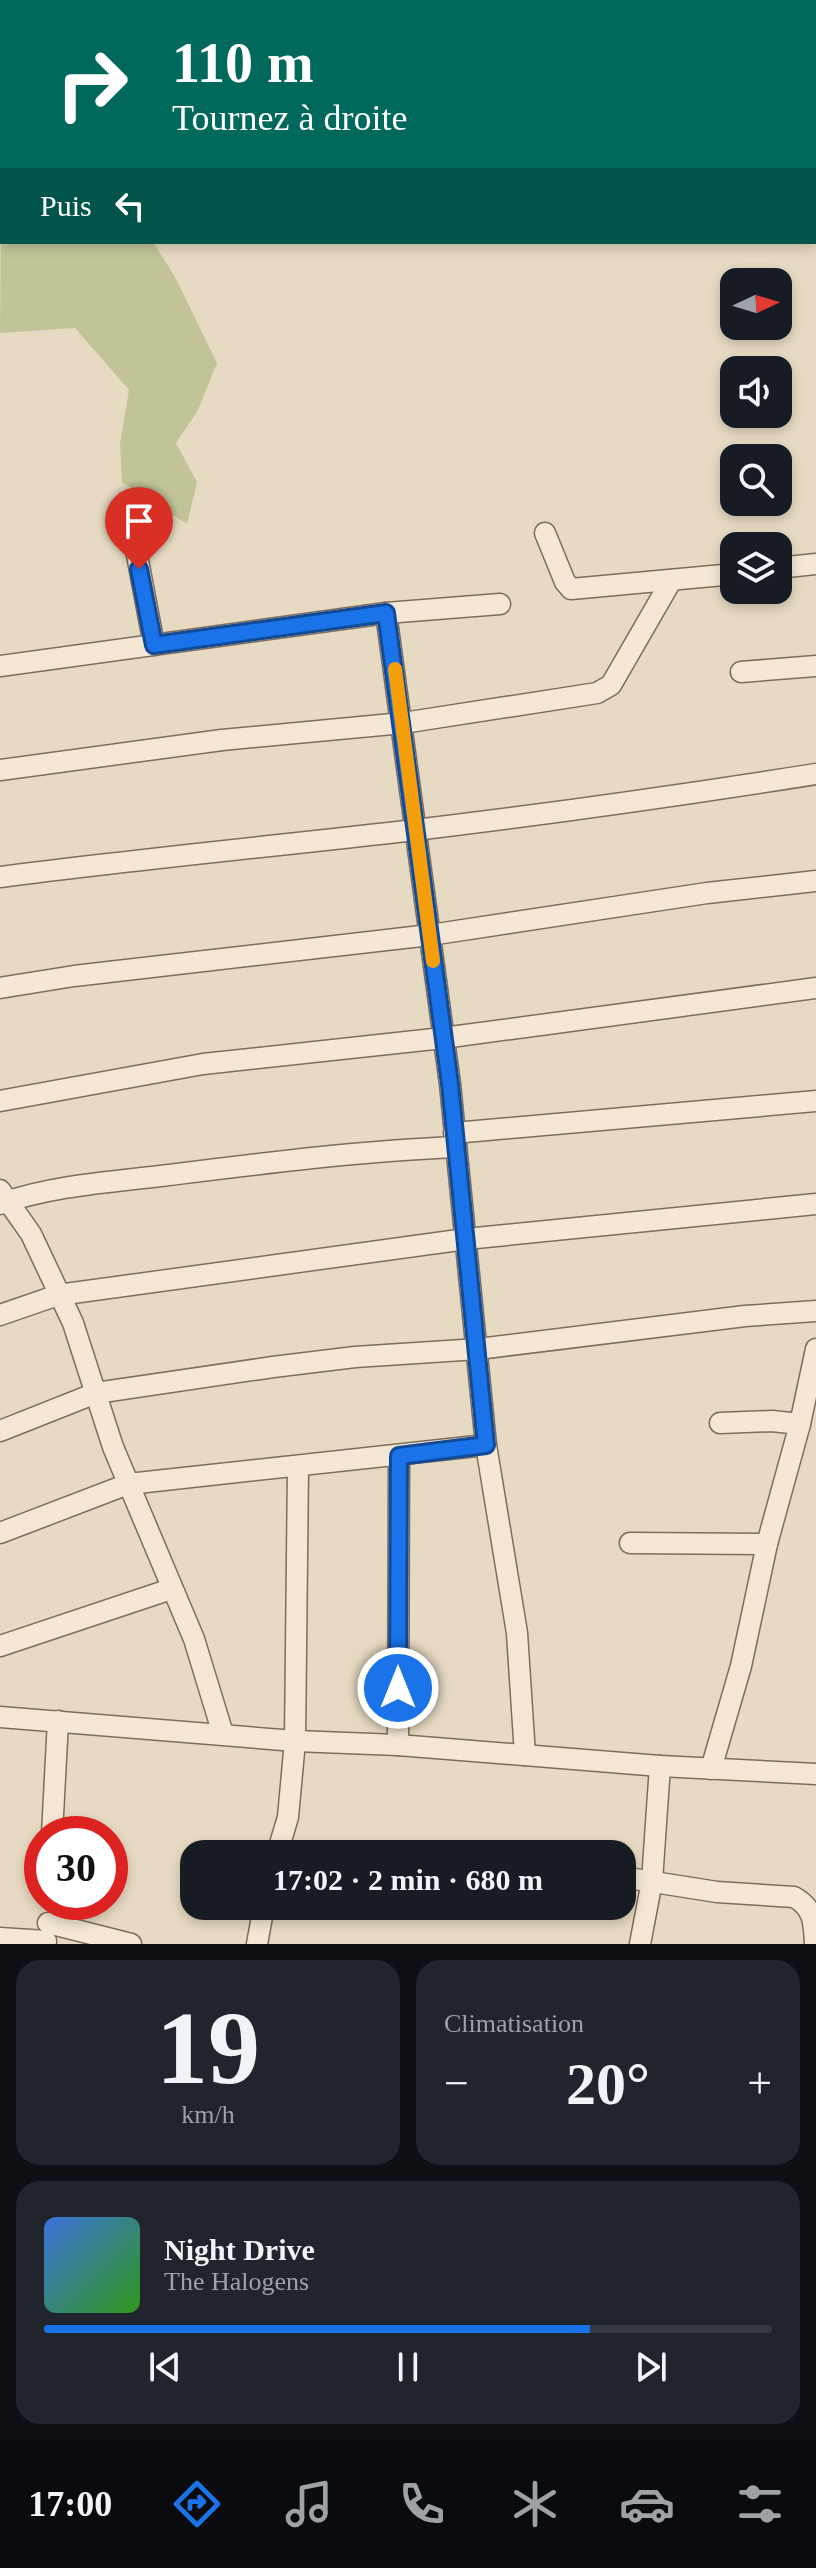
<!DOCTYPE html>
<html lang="fr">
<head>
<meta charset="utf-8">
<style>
  :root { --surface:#171b24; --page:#20242c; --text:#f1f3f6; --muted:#9ea1a6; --line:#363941; --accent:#1a73e8 }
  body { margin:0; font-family:"Times New Roman",serif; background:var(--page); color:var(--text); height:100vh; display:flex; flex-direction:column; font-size:30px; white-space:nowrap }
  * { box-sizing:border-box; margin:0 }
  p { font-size:26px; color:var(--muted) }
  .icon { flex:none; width:44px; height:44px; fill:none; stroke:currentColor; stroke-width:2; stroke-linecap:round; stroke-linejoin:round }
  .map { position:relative; height:1944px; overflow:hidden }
  .details { display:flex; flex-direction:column; gap:16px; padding:16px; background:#0d0f14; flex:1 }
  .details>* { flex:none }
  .guide { position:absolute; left:0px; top:0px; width:816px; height:244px; box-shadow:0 4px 12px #0003; background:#00695c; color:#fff; overflow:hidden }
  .needle { width:52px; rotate:86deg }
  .buttons { position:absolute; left:720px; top:268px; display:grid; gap:16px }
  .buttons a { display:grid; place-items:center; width:72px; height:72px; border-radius:16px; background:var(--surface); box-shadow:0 4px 12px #0003; font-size:40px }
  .speed { position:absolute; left:24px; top:1816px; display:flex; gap:16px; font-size:40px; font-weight:700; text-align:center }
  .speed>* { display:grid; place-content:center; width:104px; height:104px; border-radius:50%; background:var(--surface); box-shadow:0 4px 12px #0003; line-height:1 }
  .speed .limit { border:12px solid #d22; background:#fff; color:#111 }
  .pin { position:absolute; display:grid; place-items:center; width:68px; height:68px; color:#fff; margin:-82px -34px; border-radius:50% 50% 50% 0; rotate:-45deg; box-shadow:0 0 8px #0007 }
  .pin .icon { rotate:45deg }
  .me { position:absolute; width:88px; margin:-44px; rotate:0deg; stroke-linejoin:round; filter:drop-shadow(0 0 6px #0008) }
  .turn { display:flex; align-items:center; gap:28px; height:168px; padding:0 40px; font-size:36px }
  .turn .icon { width:104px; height:104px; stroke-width:2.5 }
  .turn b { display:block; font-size:56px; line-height:68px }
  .then { display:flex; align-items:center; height:76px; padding:0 40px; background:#0003; gap:16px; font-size:30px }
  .big { font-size:60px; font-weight:700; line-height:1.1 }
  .details .card { flex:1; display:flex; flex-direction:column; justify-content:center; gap:12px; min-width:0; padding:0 28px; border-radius:24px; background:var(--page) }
  .details .dial { align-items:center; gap:0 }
  .dial b { font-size:104px; line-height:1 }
  .song { display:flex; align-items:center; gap:24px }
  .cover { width:96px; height:96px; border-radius:12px; background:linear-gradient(135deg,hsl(220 70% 55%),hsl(110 70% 35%)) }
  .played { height:8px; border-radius:4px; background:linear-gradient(90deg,var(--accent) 75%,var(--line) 75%) }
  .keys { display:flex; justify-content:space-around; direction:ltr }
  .heat { display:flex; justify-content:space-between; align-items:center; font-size:44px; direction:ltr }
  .details .tiles { flex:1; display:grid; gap:16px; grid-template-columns:1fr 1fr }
  .card:last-child { grid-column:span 2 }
  .trip { position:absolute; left:180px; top:1840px; width:456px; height:80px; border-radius:24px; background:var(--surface); box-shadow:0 4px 12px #0003; font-weight:700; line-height:80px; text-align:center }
  .tab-bar { display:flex; height:128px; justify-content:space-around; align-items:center; background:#090b0e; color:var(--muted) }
  .tab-bar .icon { width:56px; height:56px }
  .tab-bar .active { color:var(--accent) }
  .tab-bar b { font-size:36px; color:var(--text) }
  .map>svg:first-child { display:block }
</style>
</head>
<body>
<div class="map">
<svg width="816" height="1944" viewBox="0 0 816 1944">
  <rect width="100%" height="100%" fill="#e7dac2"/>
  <path fill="#c2c498" d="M2,83V242H153L175,277L217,363L198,410L176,443L197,482L187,524L122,482L120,444L129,390L75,328L0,333Z"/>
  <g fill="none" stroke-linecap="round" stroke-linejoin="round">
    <g stroke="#7f6c5b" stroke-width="23">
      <g id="minor">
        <path d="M686,0L687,2"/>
        <path d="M814,44H816"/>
        <path d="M130,518L154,645"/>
        <path d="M545,533L565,582L571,589L734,574"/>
        <path d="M778,568L816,564"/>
        <path d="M386,613L450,1084L486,1445L517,1633L525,1755"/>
        <path d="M0,666L386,613L500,604"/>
        <path d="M741,672L816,666"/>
        <path d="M0,770L222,740L403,723L597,693L611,685L671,581"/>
        <path d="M0,877C138,859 276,846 415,830C549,814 683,795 816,774"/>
        <path d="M0,988L74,976L430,935L707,893L816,881"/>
        <path d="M0,1101L203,1064L443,1038L816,988"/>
        <path d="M454,1133L816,1101"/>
        <path d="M0,1190L31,1234L73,1323L113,1447L194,1639L223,1734"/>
        <path d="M0,1204C54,1185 113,1182 169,1175C265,1163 360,1151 456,1147"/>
        <path d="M0,1315L58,1295L466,1239L816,1204"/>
        <path d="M720,1423L772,1421L800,1424"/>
        <path d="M0,1431L96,1393L273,1367L355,1357L478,1349L745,1316L816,1311"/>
        <path d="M0,1533L128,1484L486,1445"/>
        <path d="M630,1543L767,1544"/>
        <path d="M0,1646L171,1589"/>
        <path d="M0,1717L295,1741L398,1745L660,1766L816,1774"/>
        <path d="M398,1745L399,1456"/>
        <path d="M711,1769L741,1666L767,1544L800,1424L816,1349"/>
        <path d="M52,1834L58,1721"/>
        <path d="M277,1854L288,1817L295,1741L298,1466"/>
        <path d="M622,1877L717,1892L794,1897C814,1908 814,1923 815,1944"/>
        <path d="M48,1923L131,1944"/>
        <path d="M0,1938L46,1941"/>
        <path d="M257,1944L264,1906"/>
        <path d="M640,1944L652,1881L660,1766"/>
      </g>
    </g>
    <use href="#minor" stroke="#f4e8d4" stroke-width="20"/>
  </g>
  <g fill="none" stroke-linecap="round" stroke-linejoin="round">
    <g stroke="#114b97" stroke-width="20">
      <path id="route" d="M139,569L154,645L386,613L450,1084L486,1445L399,1456L398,1688"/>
    </g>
    <use href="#route" stroke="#1a73e8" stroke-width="14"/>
    <path stroke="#f59e0b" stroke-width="14" d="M395,669L433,961"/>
  </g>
</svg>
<div class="buttons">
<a><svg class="needle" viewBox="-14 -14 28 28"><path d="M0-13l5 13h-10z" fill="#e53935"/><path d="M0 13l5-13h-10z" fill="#9ea1a6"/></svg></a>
<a><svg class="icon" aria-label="sound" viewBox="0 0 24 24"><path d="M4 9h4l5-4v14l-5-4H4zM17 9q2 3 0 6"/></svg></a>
<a><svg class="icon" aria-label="search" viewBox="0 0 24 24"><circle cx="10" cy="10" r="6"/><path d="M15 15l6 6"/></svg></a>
<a><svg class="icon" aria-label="layers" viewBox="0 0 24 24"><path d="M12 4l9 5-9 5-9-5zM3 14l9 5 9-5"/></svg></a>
</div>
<div class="speed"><div class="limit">30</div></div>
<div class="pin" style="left:139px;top:569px;background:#d93025"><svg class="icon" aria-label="arrive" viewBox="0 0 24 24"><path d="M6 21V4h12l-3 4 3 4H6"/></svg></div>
<svg class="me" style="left:398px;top:1688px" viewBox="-20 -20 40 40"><circle r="17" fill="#1a73e8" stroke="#fff" stroke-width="3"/><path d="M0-11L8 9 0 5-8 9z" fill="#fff"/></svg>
<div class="trip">17:02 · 2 min · 680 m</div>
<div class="guide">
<div class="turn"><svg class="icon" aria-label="right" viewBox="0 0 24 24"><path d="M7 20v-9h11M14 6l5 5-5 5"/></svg><div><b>110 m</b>Tournez à droite</div></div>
<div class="then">Puis<svg class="icon" aria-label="left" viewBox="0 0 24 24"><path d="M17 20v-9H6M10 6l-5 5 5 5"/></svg></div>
</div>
</div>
<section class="details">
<div class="tiles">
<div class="card dial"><b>19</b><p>km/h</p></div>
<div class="card"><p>Climatisation</p>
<div class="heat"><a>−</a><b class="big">20°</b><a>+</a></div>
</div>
<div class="card">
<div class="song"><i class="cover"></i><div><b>Night Drive</b><p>The Halogens</p></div></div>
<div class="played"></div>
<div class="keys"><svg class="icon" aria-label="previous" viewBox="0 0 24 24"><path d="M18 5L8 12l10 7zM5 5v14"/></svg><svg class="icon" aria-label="pause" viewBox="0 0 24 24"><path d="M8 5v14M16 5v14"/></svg><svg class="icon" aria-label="next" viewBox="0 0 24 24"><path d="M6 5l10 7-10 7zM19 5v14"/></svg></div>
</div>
</div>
</section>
<nav class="tab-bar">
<b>17:00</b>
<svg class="icon active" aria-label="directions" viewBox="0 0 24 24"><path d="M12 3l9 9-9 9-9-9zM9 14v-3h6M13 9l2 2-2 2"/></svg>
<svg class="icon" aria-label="music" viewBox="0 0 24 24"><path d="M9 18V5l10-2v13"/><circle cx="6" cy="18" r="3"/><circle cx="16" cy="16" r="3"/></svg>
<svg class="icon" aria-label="phone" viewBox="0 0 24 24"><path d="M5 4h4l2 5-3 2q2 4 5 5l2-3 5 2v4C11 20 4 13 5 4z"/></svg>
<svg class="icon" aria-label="climate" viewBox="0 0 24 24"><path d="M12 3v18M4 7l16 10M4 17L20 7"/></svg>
<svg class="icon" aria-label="car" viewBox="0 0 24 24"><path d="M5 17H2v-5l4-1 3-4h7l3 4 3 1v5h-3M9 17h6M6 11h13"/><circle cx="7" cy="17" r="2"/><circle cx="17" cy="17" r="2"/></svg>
<svg class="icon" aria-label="filters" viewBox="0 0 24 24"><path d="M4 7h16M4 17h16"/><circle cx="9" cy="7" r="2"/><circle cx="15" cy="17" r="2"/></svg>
</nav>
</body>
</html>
